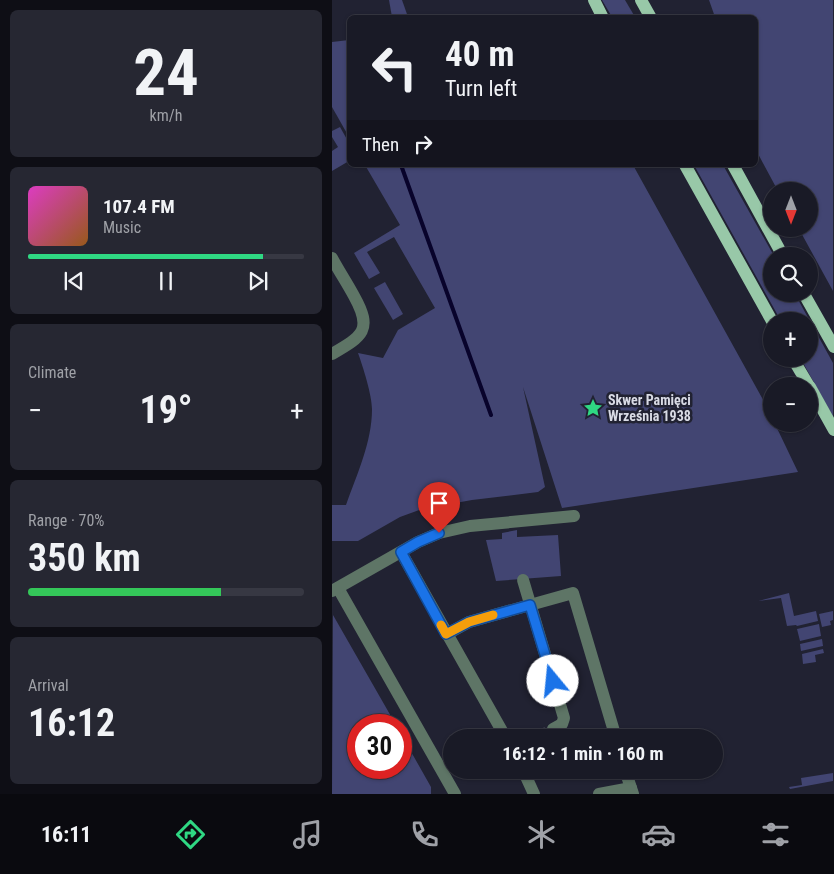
<!DOCTYPE html>
<html lang="en">
<head>
<meta charset="utf-8">
<style>
  :root { --surface:#191a26; --page:#262732; --text:#f1f3f6; --muted:#9fa1a7; --line:#373843; --accent:#2fd883 }
  body { margin:0; font-family:"Roboto Condensed",sans-serif; background:var(--page); color:var(--text); height:100vh; display:flex; flex-direction:column; font-size:19px; white-space:nowrap }
  * { box-sizing:border-box; margin:0 }
  p { font-size:16px; color:var(--muted) }
  .icon { flex:none; width:28px; height:28px; fill:none; stroke:currentColor; stroke-width:2; stroke-linecap:round; stroke-linejoin:round }
  .map { position:relative; flex:1; overflow:hidden }
  .panel { display:flex; flex-direction:column; gap:10px; padding:10px; background:#0e0e15; width:332px }
  .panel>* { flex:none }
  .banner { position:absolute; left:15px; top:15px; width:411px; height:152px; border-radius:8px; box-shadow:0 1px 4px #0004,0 0 0 1px var(--line); background:#191a26; color:var(--text); overflow:hidden }
  .needle { width:32px; rotate:180deg }
  .fabs { position:absolute; left:431px; top:182px; display:grid; gap:10px }
  .fabs a { display:grid; place-items:center; width:55px; height:55px; border-radius:50%; background:var(--surface); box-shadow:0 1px 4px #0004,0 0 0 1px var(--line); font-size:25px }
  .speed { position:absolute; left:15px; top:714px; display:flex; gap:10px; font-size:25px; font-weight:700; text-align:center }
  .speed>* { display:grid; place-content:center; width:65px; height:65px; border-radius:50%; background:var(--surface); box-shadow:0 1px 4px #0004,0 0 0 1px var(--line); line-height:1 }
  .speed .limit { border:8px solid #d22; background:#fff; color:#111 }
  .pin { position:absolute; display:grid; place-items:center; width:42px; height:42px; color:#fff; margin:-51px -21px; border-radius:50% 50% 50% 0; rotate:-45deg; box-shadow:0 0 5px #0007 }
  .pin .icon { rotate:45deg }
  .me { position:absolute; width:55px; margin:-28px; rotate:343deg; stroke-linejoin:round; filter:drop-shadow(0 0 4px #0008) }
  .turn { display:flex; align-items:center; gap:18px; height:105px; padding:0 15px; font-size:22px }
  .turn .icon { width:65px; height:65px; stroke-width:2.5 }
  .turn b { display:block; font-size:35px; line-height:42px }
  .then { display:flex; align-items:center; height:48px; padding:0 15px; background:#0003; gap:10px; font-size:19px }
  .big { font-size:38px; font-weight:700; line-height:1.1 }
  .panel .tile { flex:1; display:flex; flex-direction:column; justify-content:center; gap:8px; min-width:0; padding:0 18px; border-radius:8px; background:var(--page) }
  .panel .dial { align-items:center; gap:0 }
  .dial b { font-size:65px; line-height:1 }
  .song { display:flex; align-items:center; gap:15px }
  .cover { width:60px; height:60px; border-radius:8px; background:linear-gradient(135deg,hsl(310 70% 55%),hsl(30 70% 35%)) }
  .played { height:5px; border-radius:2px; background:linear-gradient(90deg,var(--accent) 85%,var(--line) 85%) }
  .keys { display:flex; justify-content:space-around; direction:ltr }
  .heat { display:flex; justify-content:space-between; align-items:center; font-size:28px; direction:ltr }
  .charge { height:8px; border-radius:4px; background:linear-gradient(90deg,#34c759 70%,var(--line) 0) }
  .trip { position:absolute; left:111px; top:729px; width:280px; height:50px; border-radius:25px; background:var(--surface); box-shadow:0 1px 4px #0004,0 0 0 1px var(--line); font-weight:700; line-height:50px; text-align:center }
  .tab-bar { display:flex; height:80px; justify-content:space-around; align-items:center; background:#0a0a0f; color:var(--muted) }
  .tab-bar .icon { width:35px; height:35px }
  .tab-bar .selected { color:var(--accent) }
  .tab-bar b { font-size:22px; color:var(--text) }
  main { display:flex; flex:1; min-height:0 }
  .map>svg:first-child { display:block }
</style>
</head>
<body>
<main>
<section class="panel">
<div class="tile dial"><b>24</b><p>km/h</p></div>
<div class="tile">
<div class="song"><i class="cover"></i><div><b>107.4 FM</b><p>Music</p></div></div>
<div class="played"></div>
<div class="keys"><svg class="icon" aria-label="previous" viewBox="0 0 24 24"><path d="M18 5L8 12l10 7zM5 5v14"/></svg><svg class="icon" aria-label="pause" viewBox="0 0 24 24"><path d="M8 5v14M16 5v14"/></svg><svg class="icon" aria-label="next" viewBox="0 0 24 24"><path d="M6 5l10 7-10 7zM19 5v14"/></svg></div>
</div>
<div class="tile"><p>Climate</p>
<div class="heat"><a>−</a><b class="big">19°</b><a>+</a></div>
</div>
<div class="tile"><p>Range · 70%</p><b class="big">350 km</b><div class="charge"></div></div>
<div class="tile"><p>Arrival</p><b class="big">16:12</b></div>
</section>
<div class="map">
<svg width="502" height="794" viewBox="0 0 502 794">
  <rect width="100%" height="100%" fill="#212232"/>
  <g fill="#424572">
    <path d="M57,0H70L76,17H60Z"/>
    <path d="M270,0H293L303,17H280Z"/>
    <path d="M377,0H501V291L467,229H478V191H446L424,150V18L383,17Z"/>
    <path d="M17,40H18L17,137L0,107V42Z"/>
    <path d="M8,127L17,143V161L0,171V151L6,147L0,137V131Z"/>
    <path d="M33,165H301L435,407L440,418V424H443L466,472L230,508L191,387L213,487L206,492L140,500L90,509L68,517L26,541H0V505H14C25,474 40,442 40,409C40,395 31,367 26,353L51,358L66,330L103,308L62,237L35,252L48,273L37,279L22,253L68,225Z"/>
    <path d="M362,165H391L442,256H440V294H463L501,363V417L469,359H478V321H449Z"/>
    <path d="M53,282L71,314L61,320L42,288Z"/>
    <path d="M185,530V537L226,535L229,576L164,581L154,540L170,539V533Z"/>
    <path d="M457,593L462,616L484,611L486,621L465,626L464,625L455,626L449,598L426,601Z"/>
    <path d="M501,611V620L498,621L499,625L490,627L487,614Z"/>
    <path d="M1,615L64,725H26V768H69V734L99,787V794H0Z"/>
    <path d="M487,624L489,636L468,641L465,629Z"/>
    <path d="M490,639L491,646L469,651L468,644Z"/>
    <path d="M491,649L492,653L483,655L484,662L471,664L470,654Z"/>
    <path d="M501,773V781L458,789L457,787L470,785L469,778Z"/>
  </g>
  <g fill="none" stroke-linecap="round" stroke-linejoin="round">
    <path stroke="#08032b" stroke-width="4" d="M69,165L159,415"/>
    <path stroke="#3d3e4d" stroke-width="12" stroke-dasharray="12 6" stroke-linecap="butt" d="M205,738L221,729"/>
    <g stroke="#5e7566" stroke-width="12">
      <path d="M0,258C7,271 15,283 22,296C41,330 31,336 0,354"/>
      <path d="M69,552L174,738"/>
      <path d="M191,580L232,718L230,724L221,729"/>
      <path d="M6,588L123,794"/>
      <path d="M0,591L86,542L107,533L138,526L242,516"/>
      <path d="M115,634L137,622L241,593L284,738"/>
      <path d="M191,770L202,794"/>
      <path d="M293,770L299,788"/>
      <path d="M267,794L299,788L301,794"/>
    </g>
    <g stroke="#98c8a8" stroke-width="12">
      <path d="M262,0L271,18"/>
      <path d="M309,0L319,18"/>
      <path d="M353,165L440,321"/>
      <path d="M401,165L451,256"/>
      <path d="M472,294L502,347"/>
      <path d="M461,359L477,386"/>
      <path d="M478,387L502,430"/>
    </g>
  </g>
  <g fill="none" stroke-linecap="round" stroke-linejoin="round">
    <g stroke="#114b97" stroke-width="12">
      <path id="route" d="M107,533L86,542L69,552L114,634L137,622L198,605L221,681"/>
    </g>
    <use href="#route" stroke="#1a73e8" stroke-width="9"/>
    <path stroke="#f59e0b" stroke-width="9" d="M109,625L114,634L137,622L161,615"/>
  </g>
  <defs>
    <g id="sight-bare" transform="scale(1.5)"><path d="M0-6L1.8-2.2L6-1.7L2.9 1.2L3.7 5.4L0 3.3L-3.7 5.4L-2.9 1.2L-6-1.7L-1.8-2.2Z" fill="#2fd883" stroke="#212232" stroke-width="2.5" paint-order="stroke"/></g>
  </defs>
  <g fill-rule="evenodd">
    <use href="#sight-bare" x="261" y="408"/>
  </g>
  <g text-anchor="middle" dominant-baseline="central" stroke-width="5" stroke-linejoin="round" paint-order="stroke">
    <g font-size="14" font-weight="bold" fill="#d9dbe5" stroke="#212232" text-anchor="start">
      <text x="276" y="400">Skwer Pamięci<tspan x="276" dy="16">Września 1938</tspan></text>
    </g>
  </g>
</svg>
<div class="fabs">
<a><svg class="needle" viewBox="-14 -14 28 28"><path d="M0-13l5 13h-10z" fill="#e53935"/><path d="M0 13l5-13h-10z" fill="#9fa1a7"/></svg></a>
<a><svg class="icon" aria-label="search" viewBox="0 0 24 24"><circle cx="10" cy="10" r="6"/><path d="M15 15l6 6"/></svg></a>
<a>+</a>
<a>−</a>
</div>
<div class="speed"><div class="limit">30</div></div>
<div class="pin" style="left:107px;top:533px;background:#d93025"><svg class="icon" aria-label="arrive" viewBox="0 0 24 24"><path d="M6 21V4h12l-3 4 3 4H6"/></svg></div>
<svg class="me" style="left:221px;top:681px" viewBox="-20 -20 40 40"><circle r="19" fill="#fff"/><path d="M0-13L10 11 0 6-10 11z" fill="#1a73e8"/></svg>
<div class="trip">16:12 · 1 min · 160 m</div>
<div class="banner">
<div class="turn"><svg class="icon" aria-label="left" viewBox="0 0 24 24"><path d="M17 20v-9H6M10 6l-5 5 5 5"/></svg><div><b>40 m</b>Turn left</div></div>
<div class="then">Then<svg class="icon" aria-label="right" viewBox="0 0 24 24"><path d="M7 20v-9h11M14 6l5 5-5 5"/></svg></div>
</div>
</div>
</main>
<nav class="tab-bar">
<b>16:11</b>
<svg class="icon selected" aria-label="directions" viewBox="0 0 24 24"><path d="M12 3l9 9-9 9-9-9zM9 14v-3h6M13 9l2 2-2 2"/></svg>
<svg class="icon" aria-label="music" viewBox="0 0 24 24"><path d="M9 18V5l10-2v13"/><circle cx="6" cy="18" r="3"/><circle cx="16" cy="16" r="3"/></svg>
<svg class="icon" aria-label="phone" viewBox="0 0 24 24"><path d="M5 4h4l2 5-3 2q2 4 5 5l2-3 5 2v4C11 20 4 13 5 4z"/></svg>
<svg class="icon" aria-label="climate" viewBox="0 0 24 24"><path d="M12 3v18M4 7l16 10M4 17L20 7"/></svg>
<svg class="icon" aria-label="car" viewBox="0 0 24 24"><path d="M5 17H2v-5l4-1 3-4h7l3 4 3 1v5h-3M9 17h6M6 11h13"/><circle cx="7" cy="17" r="2"/><circle cx="17" cy="17" r="2"/></svg>
<svg class="icon" aria-label="filters" viewBox="0 0 24 24"><path d="M4 7h16M4 17h16"/><circle cx="9" cy="7" r="2"/><circle cx="15" cy="17" r="2"/></svg>
</nav>
</body>
</html>
